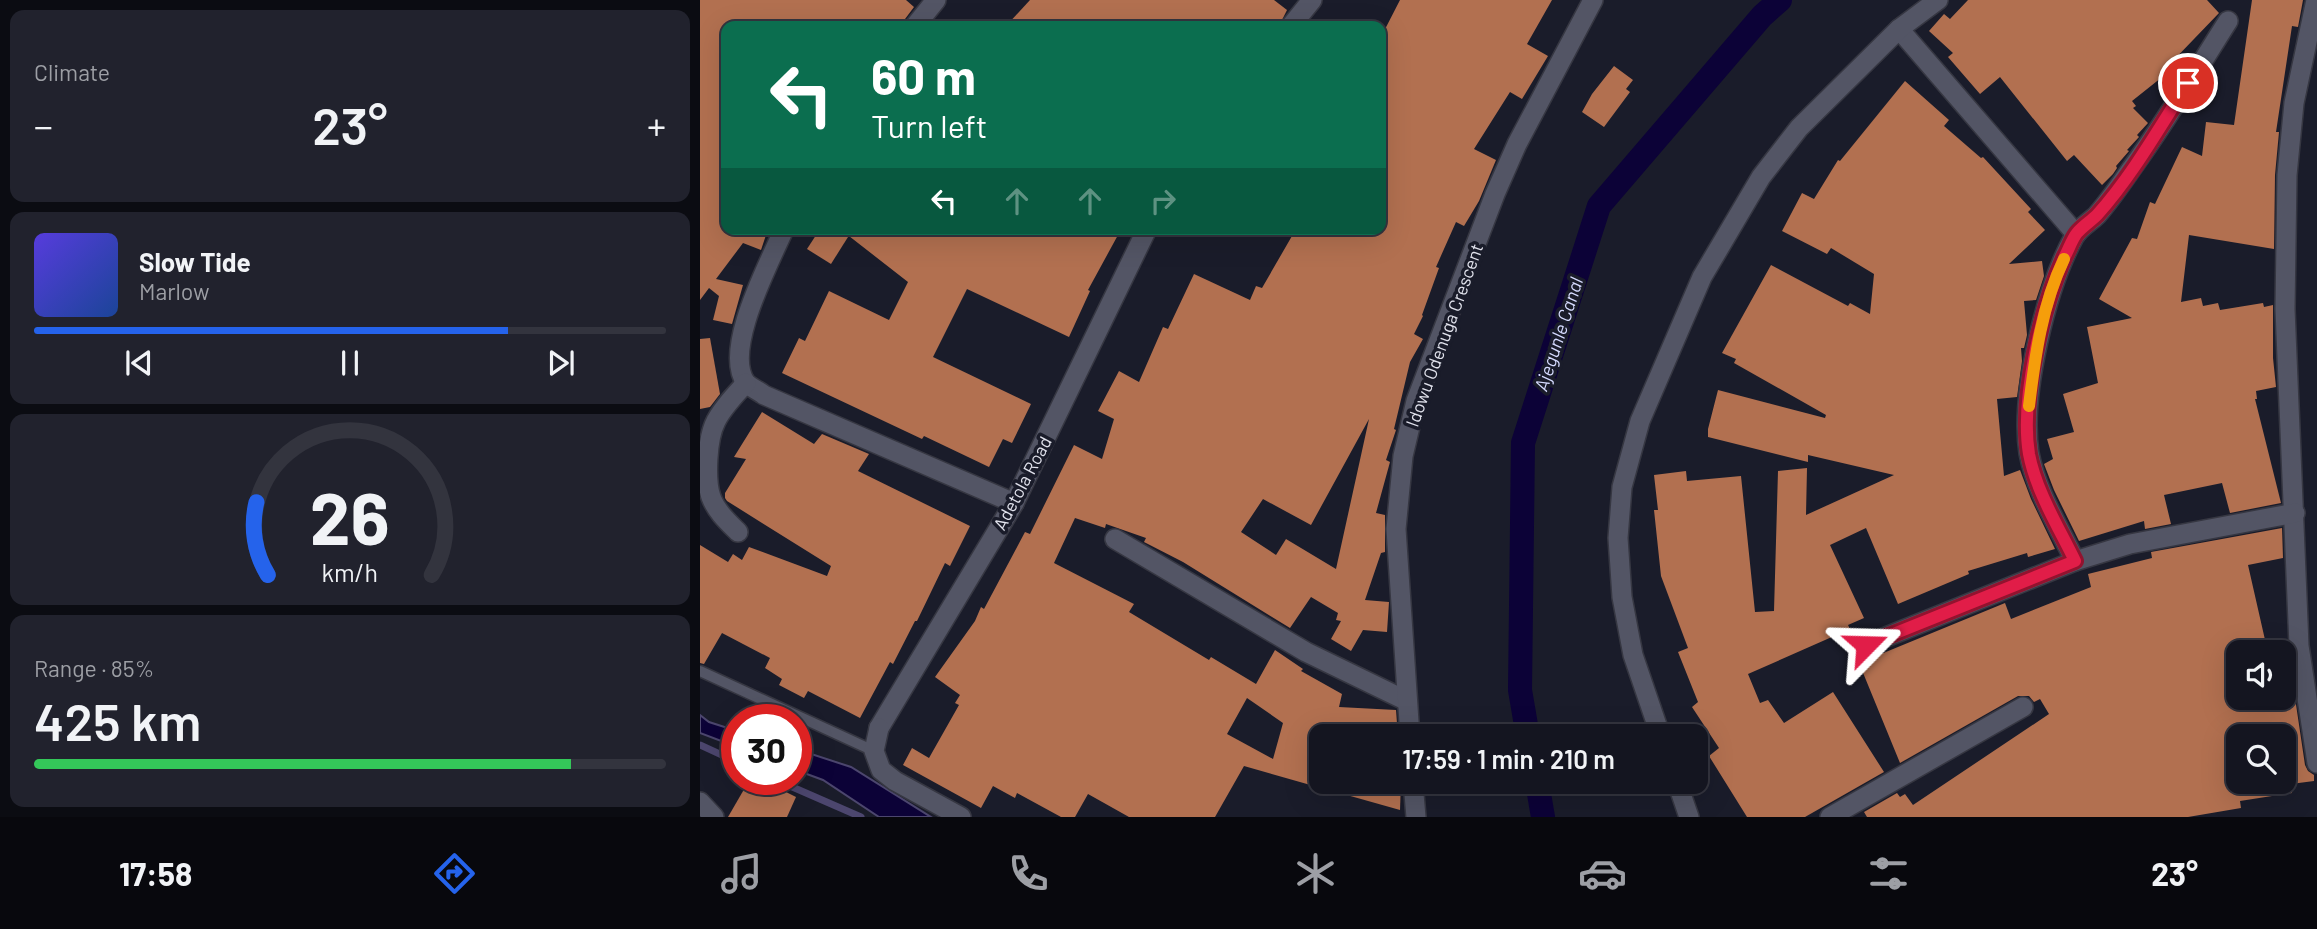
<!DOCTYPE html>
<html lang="en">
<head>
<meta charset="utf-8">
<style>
  :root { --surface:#141520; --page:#21222d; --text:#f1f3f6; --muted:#9d9fa5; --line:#33343e; --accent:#2563eb }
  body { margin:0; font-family:Barlow,sans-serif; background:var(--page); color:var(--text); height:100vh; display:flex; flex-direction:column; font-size:26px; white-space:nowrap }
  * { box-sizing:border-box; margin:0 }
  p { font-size:23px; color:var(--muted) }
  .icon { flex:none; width:38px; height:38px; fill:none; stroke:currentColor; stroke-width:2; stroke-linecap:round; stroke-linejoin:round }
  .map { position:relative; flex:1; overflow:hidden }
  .details { display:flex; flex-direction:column; gap:10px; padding:10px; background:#0b0c12; width:700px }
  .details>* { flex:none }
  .banner { position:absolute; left:21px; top:21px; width:665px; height:214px; border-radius:14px; box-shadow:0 7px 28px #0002,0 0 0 2px var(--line); background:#0b6e4f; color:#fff; overflow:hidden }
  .buttons { position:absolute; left:1526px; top:640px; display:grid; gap:14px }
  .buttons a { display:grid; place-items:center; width:70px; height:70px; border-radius:14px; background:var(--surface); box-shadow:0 7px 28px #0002,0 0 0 2px var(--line); font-size:35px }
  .speed { position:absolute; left:21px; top:704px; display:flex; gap:14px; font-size:35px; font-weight:700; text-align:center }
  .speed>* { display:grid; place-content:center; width:91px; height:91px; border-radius:50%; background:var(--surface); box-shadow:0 7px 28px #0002,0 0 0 2px var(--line); line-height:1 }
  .speed .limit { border:10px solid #d22; background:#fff; color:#111 }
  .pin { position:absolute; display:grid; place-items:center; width:60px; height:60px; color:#fff; margin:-30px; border:4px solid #fff; border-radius:50%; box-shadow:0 2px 7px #0007 }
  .me { position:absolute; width:77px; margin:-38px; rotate:68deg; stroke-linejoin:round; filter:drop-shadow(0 0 5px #0008) }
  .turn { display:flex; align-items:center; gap:24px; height:147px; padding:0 35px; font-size:32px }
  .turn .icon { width:91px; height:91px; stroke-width:2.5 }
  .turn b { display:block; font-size:49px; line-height:60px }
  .lanes { display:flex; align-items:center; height:66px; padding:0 35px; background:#0003; justify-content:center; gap:35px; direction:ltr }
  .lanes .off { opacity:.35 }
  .big { font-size:52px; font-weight:600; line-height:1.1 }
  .details .widget { flex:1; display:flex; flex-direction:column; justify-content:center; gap:10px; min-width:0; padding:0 24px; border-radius:14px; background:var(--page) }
  .details .dial { align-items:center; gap:0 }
  .dial svg { height:182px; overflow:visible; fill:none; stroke:var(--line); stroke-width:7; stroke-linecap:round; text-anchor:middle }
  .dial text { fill:var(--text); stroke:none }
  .song { display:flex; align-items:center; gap:21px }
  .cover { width:84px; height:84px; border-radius:10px; background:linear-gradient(135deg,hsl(250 70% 55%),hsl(220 70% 35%)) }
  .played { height:7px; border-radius:4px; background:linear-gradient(90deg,var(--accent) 75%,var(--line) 75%) }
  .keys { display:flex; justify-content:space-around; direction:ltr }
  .heat { display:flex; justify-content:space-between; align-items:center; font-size:38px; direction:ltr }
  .charge { height:10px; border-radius:5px; background:linear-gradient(90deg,#34c759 85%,var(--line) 0) }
  .trip { position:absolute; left:609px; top:724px; width:399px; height:70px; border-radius:14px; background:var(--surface); box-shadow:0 7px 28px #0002,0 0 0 2px var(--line); font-weight:600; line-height:70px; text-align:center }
  .menu { display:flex; height:112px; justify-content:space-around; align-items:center; background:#08080d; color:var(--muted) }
  .menu .icon { width:49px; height:49px }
  .menu .selected { color:var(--accent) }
  .menu b { font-size:32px; color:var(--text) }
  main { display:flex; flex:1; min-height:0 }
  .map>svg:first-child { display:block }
</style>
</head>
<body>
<main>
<section class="details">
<div class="widget"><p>Climate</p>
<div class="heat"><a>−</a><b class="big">23°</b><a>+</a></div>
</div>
<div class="widget">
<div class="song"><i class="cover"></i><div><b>Slow Tide</b><p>Marlow</p></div></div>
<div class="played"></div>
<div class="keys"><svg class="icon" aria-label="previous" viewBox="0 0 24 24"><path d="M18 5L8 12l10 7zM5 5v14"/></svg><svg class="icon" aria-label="pause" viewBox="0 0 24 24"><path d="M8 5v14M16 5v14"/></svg><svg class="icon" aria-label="next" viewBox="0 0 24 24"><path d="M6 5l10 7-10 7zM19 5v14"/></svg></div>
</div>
<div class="widget dial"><svg viewBox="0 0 100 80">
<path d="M14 69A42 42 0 1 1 86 69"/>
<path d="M14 69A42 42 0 0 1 9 37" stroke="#2563eb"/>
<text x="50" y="56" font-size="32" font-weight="700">26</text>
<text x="50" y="72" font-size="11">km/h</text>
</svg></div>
<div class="widget"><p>Range · 85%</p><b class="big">425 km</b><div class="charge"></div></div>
</section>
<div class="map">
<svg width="1617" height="817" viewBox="0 0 1617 817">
  <rect width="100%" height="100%" fill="#1a1c2a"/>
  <g fill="#0c0237" stroke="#4c466e" stroke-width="2">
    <path d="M0,715L9,722L37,731V747L0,733Z"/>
    <path d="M96,749L151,767L231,817H179L123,780L96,770Z"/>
  </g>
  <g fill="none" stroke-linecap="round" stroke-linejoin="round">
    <g stroke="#4c466e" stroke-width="7">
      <path d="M0,745L37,762"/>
      <path d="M74,779L161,817"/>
    </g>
    <g stroke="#0c0237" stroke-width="24">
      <path d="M828,737L820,690L823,443L899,206L1062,16L1080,0"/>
      <path d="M837,782L843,817"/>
    </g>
  </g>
  <g fill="#b27050" fill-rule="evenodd">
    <path d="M0,0H206L214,7L205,19L203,26H26V229H68L61,250L43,243L16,279L43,285L32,324L13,320L19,296L9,288L0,300Z"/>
    <path d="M330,0H574L587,10L579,26H306Z"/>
    <path d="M700,0H852L827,44L848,56L822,99L810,92L774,149L796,160L779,201L764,226L756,222L736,267L739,268L722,315L723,316L714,334L723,339L710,362L694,429L696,430L686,460L690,462L676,513L685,515V552L681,553L665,600L689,602L687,632L663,630L651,651L631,639L641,621L636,620L638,613L611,597L590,628L483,562L444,542L446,538L406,524L405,528L375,518L354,563L434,604L429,612L509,660L511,657L556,684L575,650L603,669L601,671L642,694L639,707L696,710L698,737H621V788L544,766L515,817H429L388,794L375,817H361L317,793L315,798L293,786L281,808L203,765L212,748L229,758L259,705L255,703L260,695L235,677L275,621L281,607L284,609L325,532L330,534L374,445L402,459L414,419L398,411L419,371L439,382L463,327L468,329L494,274L550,300L556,286L562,288L596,229H681V116L687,103L681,100V37ZM669,419L636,569L586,539L576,555L541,532L563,499L611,525ZM547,698L583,723L573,759L527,734Z"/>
    <path d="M1268,0H1507L1519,13L1468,66L1471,70L1432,101L1436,106L1433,108L1448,123L1437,135L1439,137L1427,150L1429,151L1416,166L1417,168L1413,174L1402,185L1374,155L1367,161L1300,77L1280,94L1248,57L1253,53L1229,31L1244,14L1250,19Z"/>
    <path d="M1552,0H1603L1598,27L1592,26L1576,132H1579L1575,175L1574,249L1489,235L1481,302L1501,298L1503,306L1518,303L1520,310L1563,303L1564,307L1573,305V358L1576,387L1556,391L1557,399H1555L1581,503L1530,513L1522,483L1464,495L1471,524L1445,529L1444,521L1379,541L1354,490L1344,464L1353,459L1347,439L1374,432L1363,394L1398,383L1387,327L1432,318L1399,299L1432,238L1437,239L1450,202L1455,204L1482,147L1502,156L1506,122L1534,125Z"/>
    <path d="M914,66L933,80L926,89L930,92L904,127L882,112L892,94Z"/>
    <path d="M1205,81L1249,120L1244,126L1281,158L1283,157L1331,209L1328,212L1345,230L1309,264L1342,261L1344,276L1336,300L1324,301L1327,335L1324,348H1321L1322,361L1317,397L1297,399L1304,476L1320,470L1331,499L1355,549L1328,557L1327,553L1268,571L1269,574L1198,604L1166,528L1130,545L1164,618L1148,625L1150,629L1048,674L1060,703L1068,700L1084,723L1133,692L1184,772L1105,817H1047L1009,756L1019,748L992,707L998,702L978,652L988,648L961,576L954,510H958L954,475L986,471L987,481L1041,476L1055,612L1074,611L1078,471L1107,468L1106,515L1194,475L1108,455V462L1008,437V429L1018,390L1125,418L1126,415L1034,363L1036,359L1022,353L1071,265L1148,306L1150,303L1170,314L1174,274L1131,248L1127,254L1082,231L1102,193L1114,199L1138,160L1140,161Z"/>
    <path d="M120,229H135L148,237L131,264L107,249Z"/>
    <path d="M140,229H407L418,235L388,290L390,291L369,337L267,289L233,357L331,404L312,443L303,439L289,467L224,436L222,439L82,373L99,338L105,341L129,291L189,320L208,282Z"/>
    <path d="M10,338L20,394L10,407L0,409V339Z"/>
    <path d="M62,412L114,444L122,434L169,454L158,471L270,526L250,566L245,563L217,621H215L193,664L190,662L160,718L108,691L104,698L79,685L82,679L65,668L70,658L22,633L4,664L0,663V545L28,562L33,554L42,560L49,547L127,576L131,566L27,501L25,498V493L46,459L34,457Z"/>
    <path d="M1582,528L1583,558L1548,565L1568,653H1538V698H1584V645L1587,644L1605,765L1608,771L1614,775V781L1591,784L1592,793L1540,801L1541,808L1488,817H1167L1164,812L1197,793L1200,797L1205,794L1213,805L1349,714L1340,699L1334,702L1329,696H1318L1200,763L1159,663L1305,603L1311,619L1391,587L1388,574L1452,558L1451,552ZM1538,737H1584V782H1538Z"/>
    <path d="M50,779H60L96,797L87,817H28Z"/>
    <path d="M622,782H701L700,810L622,788Z"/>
  </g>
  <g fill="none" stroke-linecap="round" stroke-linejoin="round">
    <g stroke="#363742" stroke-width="13">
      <path id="service" d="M0,671L174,751"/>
    </g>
    <g stroke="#363742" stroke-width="22">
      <g id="minor">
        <path d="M1616,0L1594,103L1587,175L1585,309L1599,646L1617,763"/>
        <path d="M215,26L236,0"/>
        <path d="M591,26L612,0"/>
        <path d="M1199,29L1376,234"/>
        <path d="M84,229C70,262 22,350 46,383C50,387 59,391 64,395L314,503"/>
        <path d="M38,532C28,522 16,511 11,497C5,479 7,438 16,421C23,407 35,395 46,383"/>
        <path d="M415,539L606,652L707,701"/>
        <path d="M1375,561C1359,527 1336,491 1329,453C1320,395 1346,288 1374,237C1379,228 1390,222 1397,215C1410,200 1421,184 1432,168C1466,121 1497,70 1528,21"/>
        <path d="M1166,645L1375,561L1430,544L1595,513"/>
        <path d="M179,728L314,503L447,229"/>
        <path d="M961,737L933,655L922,597L918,538L922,487L940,421L1002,277L1061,177L1099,128L1199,29L1238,0"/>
        <path d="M977,782L989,817"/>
        <path d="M0,802L14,817"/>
        <path d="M1130,817L1323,707"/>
      </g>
    </g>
    <g stroke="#363742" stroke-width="22">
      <g id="tertiary">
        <path d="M179,728L174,751L181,770L195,781L261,817"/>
        <path d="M710,737L696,529L703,456L716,401L795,194L817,144L893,0"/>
        <path d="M713,782L716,817"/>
      </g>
    </g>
    <use href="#service" stroke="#535565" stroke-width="10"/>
    <use href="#minor" stroke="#535565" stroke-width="19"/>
    <use href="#tertiary" stroke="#535565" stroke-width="19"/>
  </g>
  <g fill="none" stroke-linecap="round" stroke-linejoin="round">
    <g stroke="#92132f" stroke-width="18">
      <path id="route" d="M1166,645L1375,561C1359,528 1336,491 1329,454C1320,399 1342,306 1365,256C1369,249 1372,239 1377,233C1383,226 1391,221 1397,215C1432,176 1459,128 1488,83"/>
    </g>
    <use href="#route" stroke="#e11d48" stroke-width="12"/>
    <path stroke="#f59e0b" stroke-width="12" d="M1329,406C1335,356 1342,305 1364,259"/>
  </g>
  <g text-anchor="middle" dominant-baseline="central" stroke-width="7" stroke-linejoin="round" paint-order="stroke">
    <g font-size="18" fill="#e2e3ed" stroke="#1a1c2a">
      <text transform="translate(744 335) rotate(-70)">Idowu Odenuga Crescent</text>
      <text transform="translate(322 483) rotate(-62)">Adetola Road</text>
    </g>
    <g font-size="19" font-style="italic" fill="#d6dbff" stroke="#1a1c2a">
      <text transform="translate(858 334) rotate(-72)">Ajegunle Canal</text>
    </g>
  </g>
</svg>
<div class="buttons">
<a><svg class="icon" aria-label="sound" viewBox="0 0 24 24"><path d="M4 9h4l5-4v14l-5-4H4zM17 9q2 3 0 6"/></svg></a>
<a><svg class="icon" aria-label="search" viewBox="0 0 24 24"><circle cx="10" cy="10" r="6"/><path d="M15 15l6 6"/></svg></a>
</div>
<div class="speed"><div class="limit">30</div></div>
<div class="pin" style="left:1488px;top:83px;background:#d93025"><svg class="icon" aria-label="arrive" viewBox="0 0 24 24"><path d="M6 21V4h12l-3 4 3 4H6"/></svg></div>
<svg class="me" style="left:1166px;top:645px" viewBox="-20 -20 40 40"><path d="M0-17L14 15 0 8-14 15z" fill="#e11d48" stroke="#fff" stroke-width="4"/></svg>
<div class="trip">17:59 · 1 min · 210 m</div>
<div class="banner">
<div class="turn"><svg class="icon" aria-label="left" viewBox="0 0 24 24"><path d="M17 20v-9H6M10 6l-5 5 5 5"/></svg><div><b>60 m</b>Turn left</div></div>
<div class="lanes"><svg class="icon" aria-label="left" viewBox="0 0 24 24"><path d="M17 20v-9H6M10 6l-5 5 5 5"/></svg><svg class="icon off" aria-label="ahead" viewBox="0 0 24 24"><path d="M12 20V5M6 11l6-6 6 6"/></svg><svg class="icon off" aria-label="ahead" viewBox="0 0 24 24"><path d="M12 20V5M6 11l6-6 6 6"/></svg><svg class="icon off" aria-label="right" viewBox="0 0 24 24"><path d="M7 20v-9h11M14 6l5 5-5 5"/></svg></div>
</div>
</div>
</main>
<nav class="menu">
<b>17:58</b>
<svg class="icon selected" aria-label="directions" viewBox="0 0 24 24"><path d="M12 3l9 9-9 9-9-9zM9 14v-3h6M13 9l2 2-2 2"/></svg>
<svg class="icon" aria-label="music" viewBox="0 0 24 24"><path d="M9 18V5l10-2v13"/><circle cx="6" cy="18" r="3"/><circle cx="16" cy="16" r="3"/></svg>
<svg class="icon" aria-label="phone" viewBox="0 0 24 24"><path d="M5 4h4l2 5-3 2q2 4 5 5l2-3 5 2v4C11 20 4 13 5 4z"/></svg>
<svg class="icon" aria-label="climate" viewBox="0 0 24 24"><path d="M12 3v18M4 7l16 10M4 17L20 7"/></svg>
<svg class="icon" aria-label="car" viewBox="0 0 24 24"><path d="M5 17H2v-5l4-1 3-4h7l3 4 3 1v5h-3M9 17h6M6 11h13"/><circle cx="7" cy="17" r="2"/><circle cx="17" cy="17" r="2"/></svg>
<svg class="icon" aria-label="filters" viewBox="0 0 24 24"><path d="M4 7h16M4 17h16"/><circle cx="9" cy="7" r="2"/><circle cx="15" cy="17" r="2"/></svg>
<b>23°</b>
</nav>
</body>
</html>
